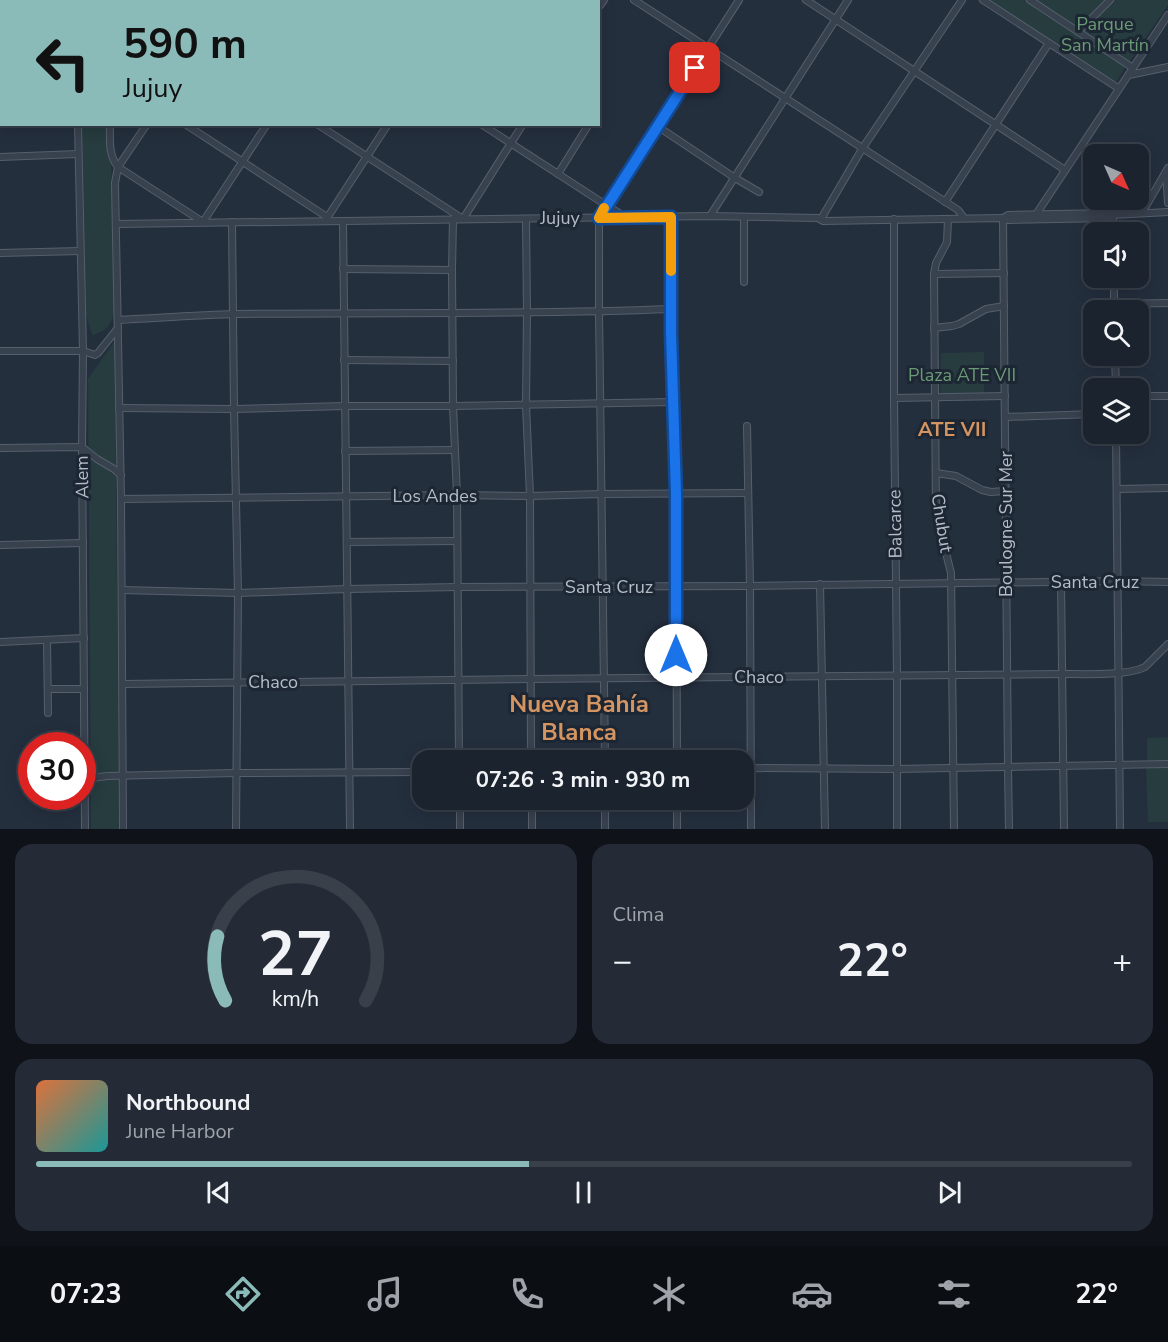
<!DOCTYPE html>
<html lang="es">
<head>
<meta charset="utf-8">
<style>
  :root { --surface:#1b232e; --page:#242b36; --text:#f1f3f6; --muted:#a0a4aa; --line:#39404a; --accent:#8bbbb9 }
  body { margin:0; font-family:"Nunito Sans",sans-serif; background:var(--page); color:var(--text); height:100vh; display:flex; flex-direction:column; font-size:22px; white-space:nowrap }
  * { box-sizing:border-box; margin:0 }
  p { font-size:20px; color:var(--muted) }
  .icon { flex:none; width:33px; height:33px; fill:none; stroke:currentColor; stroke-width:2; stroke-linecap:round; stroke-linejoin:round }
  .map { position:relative; height:829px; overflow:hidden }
  .panel { display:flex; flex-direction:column; gap:15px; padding:15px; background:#0f1319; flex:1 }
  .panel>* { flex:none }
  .top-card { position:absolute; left:0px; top:0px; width:600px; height:126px; box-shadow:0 3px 15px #0003,0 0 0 2px var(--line); background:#8bbbb9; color:#111; overflow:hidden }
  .needle { width:39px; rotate:135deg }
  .buttons { position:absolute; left:1083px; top:144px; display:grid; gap:12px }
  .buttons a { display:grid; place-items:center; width:66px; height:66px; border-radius:12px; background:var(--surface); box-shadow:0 3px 15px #0003,0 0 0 2px var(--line); font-size:30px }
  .speed { position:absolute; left:18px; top:732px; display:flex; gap:12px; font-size:30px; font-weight:700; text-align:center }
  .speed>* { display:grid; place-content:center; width:78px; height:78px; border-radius:50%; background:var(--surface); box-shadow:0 3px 15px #0003,0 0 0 2px var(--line); line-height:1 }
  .speed .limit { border:9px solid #d22; background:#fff; color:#111 }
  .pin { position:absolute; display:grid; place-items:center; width:51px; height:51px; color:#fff; margin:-26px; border-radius:12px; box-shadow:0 3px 9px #0006 }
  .me { position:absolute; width:66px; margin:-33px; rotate:0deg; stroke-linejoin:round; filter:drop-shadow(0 0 4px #0008) }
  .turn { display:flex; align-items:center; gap:21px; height:126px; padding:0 24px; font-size:27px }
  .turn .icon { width:78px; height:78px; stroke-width:2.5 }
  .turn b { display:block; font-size:42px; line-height:51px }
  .big { font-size:45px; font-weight:700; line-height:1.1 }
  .panel .widget { flex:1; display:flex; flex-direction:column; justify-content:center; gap:9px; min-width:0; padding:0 21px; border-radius:18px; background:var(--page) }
  .panel .dial { align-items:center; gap:0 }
  .dial svg { height:156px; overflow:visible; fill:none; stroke:var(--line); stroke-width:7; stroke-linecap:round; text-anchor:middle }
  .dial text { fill:var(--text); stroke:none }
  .song { display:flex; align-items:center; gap:18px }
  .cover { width:72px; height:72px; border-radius:9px; background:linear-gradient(135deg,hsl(20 70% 55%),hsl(180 70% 35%)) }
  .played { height:6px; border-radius:3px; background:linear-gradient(90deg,var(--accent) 45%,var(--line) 45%) }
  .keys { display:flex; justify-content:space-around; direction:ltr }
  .heat { display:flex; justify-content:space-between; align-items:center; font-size:33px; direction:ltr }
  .panel .tiles { flex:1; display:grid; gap:15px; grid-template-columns:1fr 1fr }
  .widget:last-child { grid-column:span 2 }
  .trip { position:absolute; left:412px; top:750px; width:342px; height:60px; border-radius:18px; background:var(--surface); box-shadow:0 3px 15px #0003,0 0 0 2px var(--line); font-weight:700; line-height:60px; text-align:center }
  .dock { display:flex; height:96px; justify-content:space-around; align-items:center; background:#0b0e12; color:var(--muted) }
  .dock .icon { width:42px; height:42px }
  .dock .on { color:var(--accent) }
  .dock b { font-size:27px; color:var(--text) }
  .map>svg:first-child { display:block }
</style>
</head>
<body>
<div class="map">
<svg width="1168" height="829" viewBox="0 0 1168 829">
  <rect width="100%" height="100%" fill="#242f3e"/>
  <g fill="#263c3f">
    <path d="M988,0H1168V5L1115,83Z"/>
    <path d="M82,125H113L111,162L114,225L115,311C110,326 107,331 92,335L86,314Z"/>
    <path d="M115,341L119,829H91L88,379Z"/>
    <path d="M984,352V397H940L941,353Z"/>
    <path d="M1168,737V761L1147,762V738Z"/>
    <path d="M1146,768H1168V822H1148Z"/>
  </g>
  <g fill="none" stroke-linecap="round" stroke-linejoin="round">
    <g stroke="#565f6c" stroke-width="8">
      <g id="minor">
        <path d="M74,0V2"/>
        <path d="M106,0V2"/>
        <path d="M130,0L132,2"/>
        <path d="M292,0L295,2"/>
        <path d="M462,0L464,2"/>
        <path d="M634,0L958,210L964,218"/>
        <path d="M806,0L1065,170"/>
        <path d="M983,0L1118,88"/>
        <path d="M1030,0L1133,68"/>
        <path d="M144,2L145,0"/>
        <path d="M185,2L186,0"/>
        <path d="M226,2L227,0"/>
        <path d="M284,2L285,0"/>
        <path d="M347,2L348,0"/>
        <path d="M535,2L536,0"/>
        <path d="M598,8L604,0"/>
        <path d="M1078,32L1110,0"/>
        <path d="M0,59H2"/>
        <path d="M1129,75L1168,67"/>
        <path d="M78,124L83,351L82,447L85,829"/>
        <path d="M110,124C110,139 108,155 118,167L115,183L121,499L123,829"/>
        <path d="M147,124L118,167L203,222L267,124"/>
        <path d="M185,124L327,217"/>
        <path d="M317,124L463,219L523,124"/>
        <path d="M481,124L606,205L627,218"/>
        <path d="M657,126L735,178L759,192"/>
        <path d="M0,157L78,154"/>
        <path d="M1166,172L1168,203"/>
        <path d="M558,174L589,124"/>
        <path d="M945,202L1049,43"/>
        <path d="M1142,213L1168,168"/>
        <path d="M1113,215V232"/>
        <path d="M710,216L848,0"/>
        <path d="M671,217V309L676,494L677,760"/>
        <path d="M327,218L388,124"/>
        <path d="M1003,218L1008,768L1009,829"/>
        <path d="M1003,218L1008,215L1110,213L1113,215"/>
        <path d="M453,219L452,270L453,406L457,495L459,760"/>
        <path d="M526,219L527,313L526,405L530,496L531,760"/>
        <path d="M821,219L862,149L962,0"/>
        <path d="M894,219V398L897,676V829"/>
        <path d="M948,219L947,242L936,263L934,274L936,513L951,573L954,829"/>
        <path d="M1033,219L1168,15"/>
        <path d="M232,222L234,409L238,593L236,829"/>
        <path d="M343,222L350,829"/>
        <path d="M116,224L710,216L818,218L823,221L1003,218L1008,220L1110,218L1113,215L1168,212"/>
        <path d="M0,253L80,251"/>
        <path d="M343,269L452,270"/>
        <path d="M934,274L1004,273"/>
        <path d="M1114,278V310"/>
        <path d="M744,282V217"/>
        <path d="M1114,304L1168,303"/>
        <path d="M118,320C158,318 198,315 237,314C382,312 526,315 671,309"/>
        <path d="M934,328L952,326L959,324L986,309L1004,306"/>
        <path d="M0,351H83L95,355L98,353L118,328"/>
        <path d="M1115,356L1116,388"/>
        <path d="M344,360L453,361"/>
        <path d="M1138,396H1168"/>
        <path d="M894,398L1005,396"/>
        <path d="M119,408L234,409L344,406H453L673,402"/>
        <path d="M1005,417L1094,414"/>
        <path d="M747,426L750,586L751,829"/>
        <path d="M1116,434L1120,829"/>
        <path d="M0,448L82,447L97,459L114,469L121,475"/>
        <path d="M345,451L455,450"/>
        <path d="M936,473L956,476L982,490L991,492L1005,491"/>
        <path d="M1117,489L1168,488"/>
        <path d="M121,499L457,495L530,496L601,494L748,493"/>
        <path d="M347,542L457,541"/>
        <path d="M0,545L83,543"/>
        <path d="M1061,582L1064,829"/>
        <path d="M820,584L825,829"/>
        <path d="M122,590L238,593L347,589L458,587L750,586L1118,581L1168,582"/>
        <path d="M47,640L48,713"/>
        <path d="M0,642L84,638"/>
        <path d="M123,684L531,679L1063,674C1084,674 1127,676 1145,667L1168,644"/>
        <path d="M48,689H84"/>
        <path d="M605,760L599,312V218L739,0"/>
        <path d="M744,768L896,769L1168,764"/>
        <path d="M85,779L107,776L236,773L423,772"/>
        <path d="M460,800V829"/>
        <path d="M532,800V829"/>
        <path d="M605,800V829"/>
        <path d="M677,800V829"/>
      </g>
    </g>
    <use href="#minor" stroke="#38414e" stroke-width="6"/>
  </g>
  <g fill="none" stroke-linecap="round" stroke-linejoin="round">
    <g stroke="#114b97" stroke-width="15">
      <path id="route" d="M676,655V494L671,333V217L599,218L695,68"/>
    </g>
    <use href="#route" stroke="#1a73e8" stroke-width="10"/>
    <path stroke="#f59e0b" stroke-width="10" d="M604,208L599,218L671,217V271"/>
  </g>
  <g text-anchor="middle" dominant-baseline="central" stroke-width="6" stroke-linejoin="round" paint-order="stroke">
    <g font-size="18" fill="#6b9a76" stroke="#1d2633">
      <text x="1105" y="24">Parque<tspan x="1105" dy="21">San Martín</tspan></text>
      <text x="962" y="375">Plaza ATE VII</text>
    </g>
    <g font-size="18" fill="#b4bcc9" stroke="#1d2633">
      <text x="560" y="218">Jujuy</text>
      <text transform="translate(82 477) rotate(-91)">Alem</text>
      <text x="435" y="496">Los Andes</text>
      <text transform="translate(942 523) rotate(81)">Chubut</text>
      <text transform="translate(895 524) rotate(-91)">Balcarce</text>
      <text transform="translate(1006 524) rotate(-90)">Boulogne Sur Mer</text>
      <text x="1095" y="582">Santa Cruz</text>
      <text x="609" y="587">Santa Cruz</text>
      <text x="759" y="677">Chaco</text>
      <text x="273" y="682">Chaco</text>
    </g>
    <g font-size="20" font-weight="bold" fill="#d59563" stroke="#1d2633">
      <text x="952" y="429">ATE VII</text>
    </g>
    <g font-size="24" font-weight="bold" fill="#d59563" stroke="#1d2633">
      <text x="579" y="704">Nueva Bahía<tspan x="579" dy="28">Blanca</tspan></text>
    </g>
  </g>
</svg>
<div class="buttons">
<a><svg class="needle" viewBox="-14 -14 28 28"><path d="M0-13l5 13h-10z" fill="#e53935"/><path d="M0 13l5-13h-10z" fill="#a0a4aa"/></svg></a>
<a><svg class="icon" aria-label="sound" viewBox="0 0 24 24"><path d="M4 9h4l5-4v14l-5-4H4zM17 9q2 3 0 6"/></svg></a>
<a><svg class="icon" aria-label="search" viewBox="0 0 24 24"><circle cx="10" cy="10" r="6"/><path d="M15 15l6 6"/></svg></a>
<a><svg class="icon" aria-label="layers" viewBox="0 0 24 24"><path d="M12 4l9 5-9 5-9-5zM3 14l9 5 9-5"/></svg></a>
</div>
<div class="speed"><div class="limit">30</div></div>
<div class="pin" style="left:695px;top:68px;background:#d93025"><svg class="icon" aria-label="arrive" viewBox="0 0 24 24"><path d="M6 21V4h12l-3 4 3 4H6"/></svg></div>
<svg class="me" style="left:676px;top:655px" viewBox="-20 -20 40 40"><circle r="19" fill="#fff"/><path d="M0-13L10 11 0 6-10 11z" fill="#1a73e8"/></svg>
<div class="trip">07:26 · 3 min · 930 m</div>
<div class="top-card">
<div class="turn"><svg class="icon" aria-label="left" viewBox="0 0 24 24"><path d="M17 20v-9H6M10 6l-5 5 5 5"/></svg><div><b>590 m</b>Jujuy</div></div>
</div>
</div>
<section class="panel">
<div class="tiles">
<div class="widget dial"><svg viewBox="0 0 100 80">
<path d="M14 69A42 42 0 1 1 86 69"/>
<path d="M14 69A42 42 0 0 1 10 36" stroke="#8bbbb9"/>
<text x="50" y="56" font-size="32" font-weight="700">27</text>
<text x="50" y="72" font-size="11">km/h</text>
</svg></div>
<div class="widget"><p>Clima</p>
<div class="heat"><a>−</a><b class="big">22°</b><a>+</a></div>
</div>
<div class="widget">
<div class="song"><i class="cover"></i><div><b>Northbound</b><p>June Harbor</p></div></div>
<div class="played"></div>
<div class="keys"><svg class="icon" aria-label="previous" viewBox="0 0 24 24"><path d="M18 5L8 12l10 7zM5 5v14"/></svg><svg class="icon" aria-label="pause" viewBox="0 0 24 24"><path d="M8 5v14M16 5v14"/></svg><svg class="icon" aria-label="next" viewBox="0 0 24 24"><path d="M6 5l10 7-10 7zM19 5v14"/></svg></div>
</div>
</div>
</section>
<nav class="dock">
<b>07:23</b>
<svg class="icon on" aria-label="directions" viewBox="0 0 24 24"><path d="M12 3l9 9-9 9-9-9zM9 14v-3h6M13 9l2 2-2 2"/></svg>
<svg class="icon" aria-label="music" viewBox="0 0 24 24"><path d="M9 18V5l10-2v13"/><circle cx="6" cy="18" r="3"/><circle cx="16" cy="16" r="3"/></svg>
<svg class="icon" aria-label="phone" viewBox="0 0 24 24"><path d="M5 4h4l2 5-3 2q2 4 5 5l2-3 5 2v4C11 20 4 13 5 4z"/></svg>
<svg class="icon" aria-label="climate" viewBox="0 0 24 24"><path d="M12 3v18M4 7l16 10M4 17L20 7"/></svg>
<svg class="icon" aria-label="car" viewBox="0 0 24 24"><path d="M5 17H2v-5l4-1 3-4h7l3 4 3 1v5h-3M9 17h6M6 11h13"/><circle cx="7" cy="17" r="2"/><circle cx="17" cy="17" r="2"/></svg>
<svg class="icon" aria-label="filters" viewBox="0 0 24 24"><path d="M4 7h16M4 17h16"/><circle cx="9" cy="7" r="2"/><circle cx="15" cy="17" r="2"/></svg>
<b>22°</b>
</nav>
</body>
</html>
